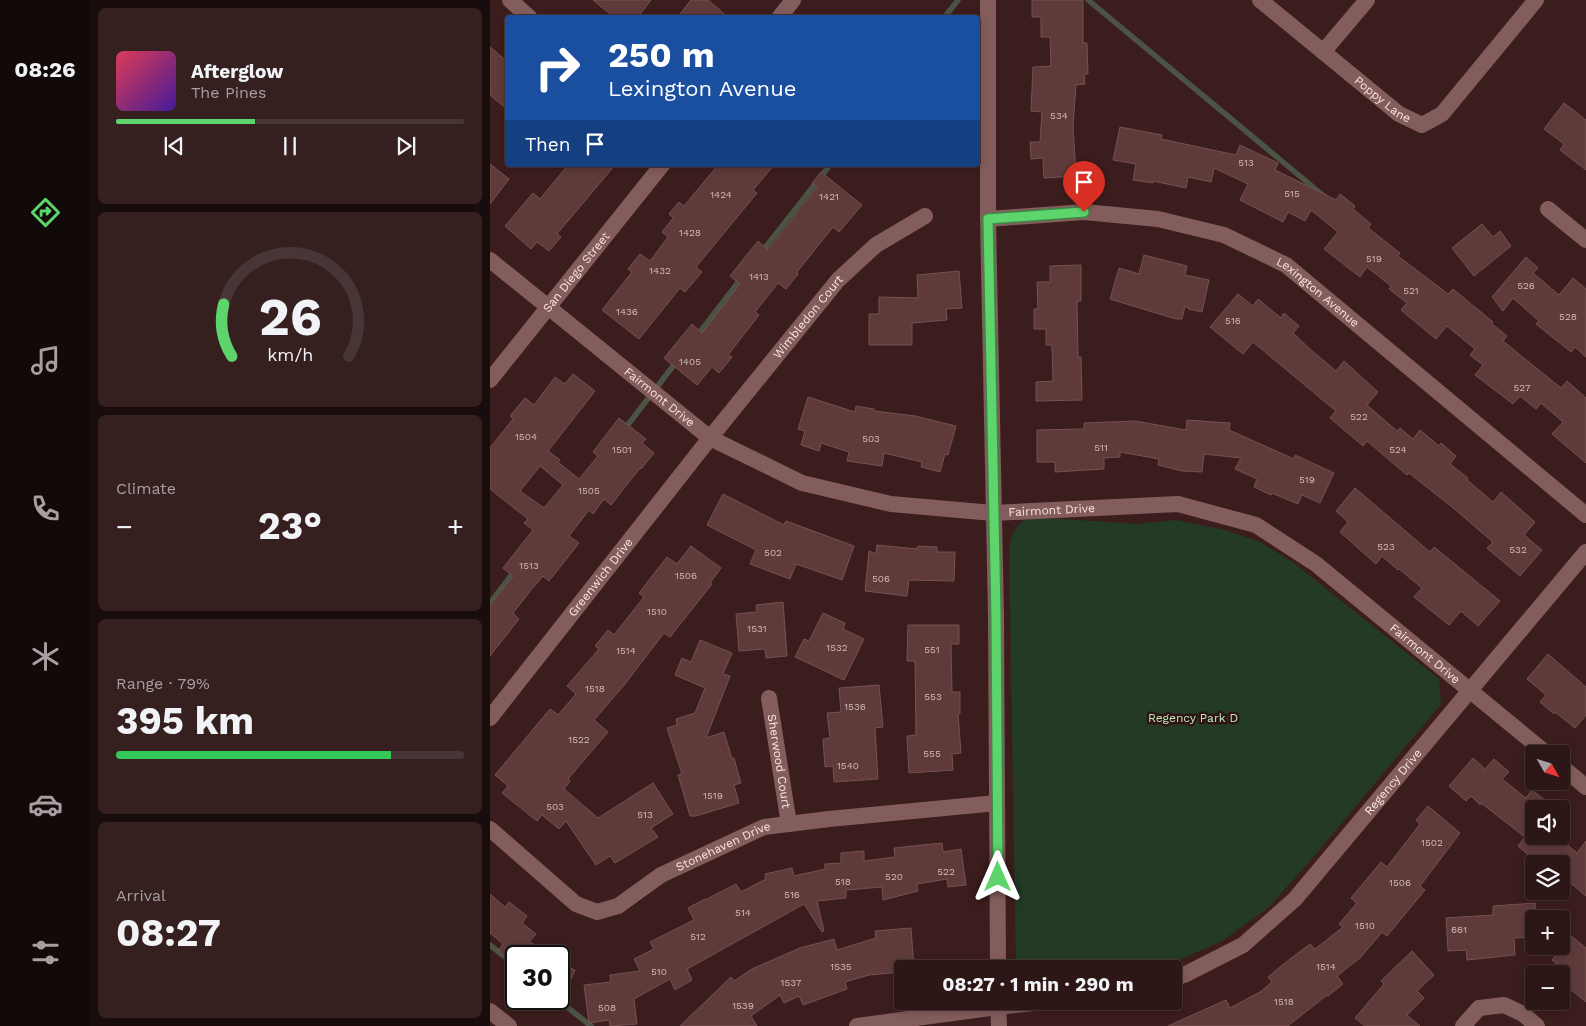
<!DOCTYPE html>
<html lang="en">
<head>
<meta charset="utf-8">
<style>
  :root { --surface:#2d1616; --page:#351f1f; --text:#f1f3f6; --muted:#a79fa1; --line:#483535; --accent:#5ed56c }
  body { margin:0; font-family:"Work Sans",sans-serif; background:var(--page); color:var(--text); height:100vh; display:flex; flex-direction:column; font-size:19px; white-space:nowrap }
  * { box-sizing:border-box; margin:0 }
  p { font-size:16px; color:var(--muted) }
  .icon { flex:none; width:28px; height:28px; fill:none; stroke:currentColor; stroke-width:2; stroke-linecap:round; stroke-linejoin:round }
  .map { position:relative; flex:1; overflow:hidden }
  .sheet { display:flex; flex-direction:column; gap:8px; padding:8px; background:#190c0c; width:400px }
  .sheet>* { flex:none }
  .banner { position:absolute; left:15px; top:15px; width:475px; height:152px; border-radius:5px; box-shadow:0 2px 8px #0003,0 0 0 1px var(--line); background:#1a4fa0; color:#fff; overflow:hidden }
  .needle { width:32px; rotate:129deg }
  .buttons { position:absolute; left:1035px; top:745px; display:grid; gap:10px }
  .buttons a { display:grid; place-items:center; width:45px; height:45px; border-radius:5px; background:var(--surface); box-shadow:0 2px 8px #0003,0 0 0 1px var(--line); font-size:25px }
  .speed { position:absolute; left:15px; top:945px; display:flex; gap:10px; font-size:25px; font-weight:700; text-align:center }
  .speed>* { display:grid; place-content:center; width:65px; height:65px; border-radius:50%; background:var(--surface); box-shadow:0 2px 8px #0003,0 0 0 1px var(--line); line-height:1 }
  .speed .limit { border:2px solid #111; border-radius:8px; background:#fff; color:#111 }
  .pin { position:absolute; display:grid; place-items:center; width:42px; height:42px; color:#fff; margin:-51px -21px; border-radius:50% 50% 50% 0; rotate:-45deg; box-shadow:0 0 5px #0007 }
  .pin .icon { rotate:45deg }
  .me { position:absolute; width:55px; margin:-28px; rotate:0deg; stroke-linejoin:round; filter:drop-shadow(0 0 4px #0008) }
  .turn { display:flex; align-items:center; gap:18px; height:105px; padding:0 20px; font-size:22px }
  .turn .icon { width:65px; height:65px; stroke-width:2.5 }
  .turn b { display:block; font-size:35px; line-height:42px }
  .then { display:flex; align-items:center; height:48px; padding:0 20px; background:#0003; gap:10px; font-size:19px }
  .big { font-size:38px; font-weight:700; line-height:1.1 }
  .sheet .card { flex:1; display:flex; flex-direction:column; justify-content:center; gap:8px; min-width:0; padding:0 18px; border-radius:8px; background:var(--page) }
  .sheet .dial { align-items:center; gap:0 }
  .dial svg { height:130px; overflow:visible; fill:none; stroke:var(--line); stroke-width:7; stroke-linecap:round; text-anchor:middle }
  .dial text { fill:var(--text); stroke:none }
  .song { display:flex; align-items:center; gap:15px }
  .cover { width:60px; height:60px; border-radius:8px; background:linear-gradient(135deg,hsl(350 70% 55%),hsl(260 70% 35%)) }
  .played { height:5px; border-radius:2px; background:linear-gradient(90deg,var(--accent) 40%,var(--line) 40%) }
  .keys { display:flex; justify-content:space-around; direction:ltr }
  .heat { display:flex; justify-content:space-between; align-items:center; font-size:28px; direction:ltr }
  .charge { height:8px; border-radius:4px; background:linear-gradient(90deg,#34c759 79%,var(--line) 0) }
  .trip { position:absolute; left:404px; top:960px; width:288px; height:50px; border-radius:5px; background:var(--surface); box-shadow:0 2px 8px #0003,0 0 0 1px var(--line); font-weight:700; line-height:50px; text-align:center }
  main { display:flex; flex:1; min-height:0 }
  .tabs { display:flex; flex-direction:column; width:90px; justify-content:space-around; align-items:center; background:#120909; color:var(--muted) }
  .tabs .icon { width:35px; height:35px }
  .tabs .on { color:var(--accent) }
  .tabs b { font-size:22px; color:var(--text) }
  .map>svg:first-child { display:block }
</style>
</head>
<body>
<main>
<nav class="tabs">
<b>08:26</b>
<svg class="icon on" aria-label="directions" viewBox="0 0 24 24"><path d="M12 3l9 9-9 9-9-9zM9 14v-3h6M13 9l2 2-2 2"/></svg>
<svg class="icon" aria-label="music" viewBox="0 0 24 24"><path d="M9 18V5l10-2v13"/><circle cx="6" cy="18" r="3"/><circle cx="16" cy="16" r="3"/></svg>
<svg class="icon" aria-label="phone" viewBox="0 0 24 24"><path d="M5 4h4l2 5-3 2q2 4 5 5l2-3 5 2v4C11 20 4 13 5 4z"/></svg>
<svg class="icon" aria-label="climate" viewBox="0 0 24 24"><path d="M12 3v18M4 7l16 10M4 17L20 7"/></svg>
<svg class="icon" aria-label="car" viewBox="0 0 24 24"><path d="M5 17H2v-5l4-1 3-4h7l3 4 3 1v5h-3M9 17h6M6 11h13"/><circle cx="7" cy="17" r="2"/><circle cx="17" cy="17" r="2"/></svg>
<svg class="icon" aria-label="filters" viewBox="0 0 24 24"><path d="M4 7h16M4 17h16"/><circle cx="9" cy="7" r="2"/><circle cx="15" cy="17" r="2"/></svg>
</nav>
<section class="sheet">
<div class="card">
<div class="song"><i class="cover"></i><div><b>Afterglow</b><p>The Pines</p></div></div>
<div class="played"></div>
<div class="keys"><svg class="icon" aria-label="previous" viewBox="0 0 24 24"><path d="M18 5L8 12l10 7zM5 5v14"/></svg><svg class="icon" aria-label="pause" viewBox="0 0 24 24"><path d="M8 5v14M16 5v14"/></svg><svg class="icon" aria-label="next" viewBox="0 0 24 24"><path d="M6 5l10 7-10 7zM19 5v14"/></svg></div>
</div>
<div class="card dial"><svg viewBox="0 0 100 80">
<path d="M14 69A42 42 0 1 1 86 69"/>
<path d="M14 69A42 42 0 0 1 9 37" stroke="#5ed56c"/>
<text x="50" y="56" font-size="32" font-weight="700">26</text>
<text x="50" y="72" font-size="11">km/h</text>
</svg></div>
<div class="card"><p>Climate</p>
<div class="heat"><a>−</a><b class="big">23°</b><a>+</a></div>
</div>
<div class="card"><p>Range · 79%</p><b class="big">395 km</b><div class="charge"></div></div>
<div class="card"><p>Arrival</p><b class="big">08:27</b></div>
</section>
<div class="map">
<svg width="1096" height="1026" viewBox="0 0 1096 1026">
  <rect width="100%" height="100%" fill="#3c1d1d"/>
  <path fill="#233b25" d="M541,517L647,524L685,520L735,530L770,542L804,563L949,679L951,704L825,855L779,907L732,941L668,969H528L526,966L519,549C522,532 524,526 541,517Z"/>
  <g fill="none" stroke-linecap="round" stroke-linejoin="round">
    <g stroke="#4b5344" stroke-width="5.5">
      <path d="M598,0L835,197"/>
      <path d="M454,18L468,0"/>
      <path d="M271,253L340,165"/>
      <path d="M207,336L253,276"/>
      <path d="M133,431L187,361"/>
      <path d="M0,603L26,569"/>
      <path d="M0,945L26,966"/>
      <path d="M67,999L101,1026"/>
    </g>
  </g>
  <g fill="#5e3b3a" stroke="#765150" fill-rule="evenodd">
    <path d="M103,0H161L147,18H125Z"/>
    <path d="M201,0H218L239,18H187Z"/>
    <path d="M542,0H593V43H597L598,74H594L595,84L586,85L583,126L586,176L554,178L553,158L541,159L540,142H550L552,112L541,111L543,67L561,66L560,37H551V17H542Z"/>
    <path d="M0,47L18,62V110L0,95Z"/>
    <path d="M1074,103L1096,120V170L1070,150L1074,144L1054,129Z"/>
    <path d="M630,127L672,135L671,139L746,155L750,145L788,163L785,170L846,200L850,194L865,206L863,209L881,224L878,228L910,253L908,256L958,294L963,289L1003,322L1002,324L1017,336L1013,341L1071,388L1077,381L1096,398V463L1062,434L1073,422L1051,403L1046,409L1030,396L1023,404L985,375L993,365L980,355L985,349L957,326L946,339L911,310L917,303L899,289L901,286L877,267L870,277L834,249L848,232L821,210L815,221L798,212L793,222L750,200L758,184L724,168L721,182L698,177L696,188L663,181V183L643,180L646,164L623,160Z"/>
    <path d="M0,164L19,179L0,204Z"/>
    <path d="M78,165H125L67,234L71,237L59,251L47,242L41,249L15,226L43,193L50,199Z"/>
    <path d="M228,165H284L263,190L267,193L206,267L212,272L195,292L190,288L149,339L112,310L142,272L138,269L150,254L160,261L178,237L172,232L183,218L179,214L189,202L194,206Z"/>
    <path d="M331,172L372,205L349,232L343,227L307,272L308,274L296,289L288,283L265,312L269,315L238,355L242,357L229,373L222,367L207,385L174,358L202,324L212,333L250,284L240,276L268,241L278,250L327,187L322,183Z"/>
    <path d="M992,224L1003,237L1010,231L1021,246L984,276L962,248Z"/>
    <path d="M654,255L697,266L695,275L719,280L712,312L699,309L695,306L692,319H686L620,299L629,268L649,274Z"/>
    <path d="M1036,257L1048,268L1043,273L1069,295L1083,278L1096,289V357L1085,347L1081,352L1046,324L1049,321L1023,298L1013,311L1002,297Z"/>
    <path d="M591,265V301H587L588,357H591L592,400L546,401V382L563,381L562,345H556V329H544V309H548L547,282H560V266Z"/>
    <path d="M469,271L472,308L456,309L457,320L422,323V345H379V314H389V297L428,298L427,275Z"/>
    <path d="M748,294L763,306L768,299L791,318L794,313L809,326L803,333L821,350L846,371L854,361L888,392L877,405L907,431L910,428L923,439L930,430L949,446L951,443L966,456L960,464L978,478L977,480L1003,502L1011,492L1045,522L1034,535L1052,550L1030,576L997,548L1003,542L962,507L919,473L917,475L877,441L873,446L840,418L846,411L763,342L753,354L720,327Z"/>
    <path d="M83,374L105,391L58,451L70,460L68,462L89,479L108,456L103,452L129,418L156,439L152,443L164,453L151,469L150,468L121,505L114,499L103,514L99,510L79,536L89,543L59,581L53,576L41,590L23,613L29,619L0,656V605L23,576L13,568L43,530L34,523L38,519L0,489V448L23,419L20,416L35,398L44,405L65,377L75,384ZM50,466L73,485L54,508L30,491Z"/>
    <path d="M318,397L365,412L366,406L384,409V411L425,416L466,426L458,455L455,454L450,472L431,467L432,462L394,453L392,466L357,461L359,452L331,443L329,451L311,445L315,431L308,429Z"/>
    <path d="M697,420L740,423L739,430L804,459L805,455L844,473L830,503L812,495L808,504L782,493L781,495L764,487L767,479L745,469L751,458L714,454L712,472L692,471L668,465L669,459L630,452V457L614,458V469L565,472V462H547V430L594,429V423L645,421L696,430Z"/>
    <path d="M865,488L940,552L944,547L1010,601L988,626L971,611L959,625L924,597L932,588L909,569L908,570L892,556L886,564L850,532L858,522L846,511Z"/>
    <path d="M233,494L294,525L296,521L364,546L352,580L306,564L300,579L260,564L266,550L217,525Z"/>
    <path d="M387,545L427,549L428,546L447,547V552H465L464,581L419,580L417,596L375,591L379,551L386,554Z"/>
    <path d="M201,546L231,568L220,583L222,584L180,637L174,633L135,684L104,720L118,732L78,779L80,781L74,789L108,818L163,783L183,814L161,828L168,837L125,863L120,856L106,865L76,821L69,829L52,815L47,821L12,793L18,786L5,775L60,709L68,715L86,694L77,686L109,649L105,646L118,630L124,635L154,597L149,593L177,557L187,564Z"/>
    <path d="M293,602L297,656L276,658L275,649L249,651L246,614L267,612L266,605Z"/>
    <path d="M333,613L355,623L353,629L374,639L354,680L305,657L314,639L319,641Z"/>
    <path d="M418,625H469V644H461L462,692H470V714H468L471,753L462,754L463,770L419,773L417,736L426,735L425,661H417Z"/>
    <path d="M210,640L242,653L233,674L240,676L216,738L234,732L242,759L244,758L251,783L244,785L249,803L206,816H200L188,775L192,774L177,728L187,725L186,719L205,713L215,688L185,675L192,658L201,662Z"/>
    <path d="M1058,654L1096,687V715L1085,728L1065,712L1064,714L1050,702L1056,695L1037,679Z"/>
    <path d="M389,685L393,727L385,728L388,779L344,782L343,766L335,767L333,739L340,738L337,713L351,712L349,688Z"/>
    <path d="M983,758L995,769L1004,759L1019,772L1012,779L1036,798L1042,790L1066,809H1044V836H1067L1087,853L1096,841V896L1071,875V864H1049L1028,846L1035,837L991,803L990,805L981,796L976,801L959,786Z"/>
    <path d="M938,806L970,833L930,886L935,890L897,936L892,932L871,957L847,976L853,984L838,996L837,995L798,1026H678L736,1000L740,1008L770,992L782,982L778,977L800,959L820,944L825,949L853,927L849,924L867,903L861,898L891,862L897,867L930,824L926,820Z"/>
    <path d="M452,843L453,852L471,849L476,885L458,887L457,879L427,884L428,891L393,900L392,887L356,890V898L327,901L334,931L332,932L314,904L197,969L202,980L185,990L180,979L144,999L147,1024L120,1026L119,1020L99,1023L94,985L121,982L120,975L150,971L144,959L164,949L160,942L204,920L198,908L215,899V900L246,884L251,892L276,879L275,874L302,868L304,876L335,869V864L351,863V853L374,851V861L405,857L404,848Z"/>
    <path d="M0,894L15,907L19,902L37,916L32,923L46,934L39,942L71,956H26L23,963L8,951L13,944L0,933Z"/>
    <path d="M1045,903L1046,919H1044V937L1024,938L1025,955L977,960L976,950L958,951L956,918L1003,915V906Z"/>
    <path d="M421,928L424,969H412V972L379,975L355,982L357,989L313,1005L309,996L294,1003L290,995L261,1016L267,1026H190L241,977L244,981L262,969L310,948L344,939L347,950L386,938L385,931Z"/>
    <path d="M1081,936L1096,948V1002L1073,983L1080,975L1062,960Z"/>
    <path d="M922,951L944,975L927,991L934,998L917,1015L930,1026H875L865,1018L894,984L891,981Z"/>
    <path d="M69,963L85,970L69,1006Z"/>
  </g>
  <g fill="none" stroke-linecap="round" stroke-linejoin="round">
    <g stroke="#835d5c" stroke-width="16">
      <path d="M20,0L40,18"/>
      <path d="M498,0V219L506,616L508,969"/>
      <path id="s1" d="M770,0L909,114L932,125L952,114L1046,0"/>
      <path d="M289,18L303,0"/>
      <path d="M833,52L877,0"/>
      <path d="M1058,209L1096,240"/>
      <path id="s2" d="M498,219L594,212L668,219L734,235L796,265L1096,515"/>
      <path id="s3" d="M0,260L220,438L312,483L401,504L503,513L688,504L766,525L826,564L1057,754"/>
      <path id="s4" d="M0,380L172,165"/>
      <path id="s5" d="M279,698L299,824"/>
      <path id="s6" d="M0,718L220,438L348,280L386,245L435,216"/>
      <path d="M1071,766L1096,787"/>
      <path id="s7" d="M0,829L86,904L107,912L128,906L171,875L274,827L339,819L507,803"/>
      <path id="s8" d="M682,979L694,975L753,945L805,899L1096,552"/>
      <path d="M508,1001L509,1026"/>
      <path d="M0,1011L19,1026"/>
      <path d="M367,1026L508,1007L563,1001"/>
      <path d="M973,1026L989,1008L1014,1005L1033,1014L1047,1026"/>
    </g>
  </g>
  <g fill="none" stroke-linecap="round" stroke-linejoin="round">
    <g stroke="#3d8a46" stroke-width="12">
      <path id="route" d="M508,877L506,616L498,219L594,212"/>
    </g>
    <use href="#route" stroke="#5ed56c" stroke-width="9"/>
  </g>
  <g text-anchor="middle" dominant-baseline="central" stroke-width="5" stroke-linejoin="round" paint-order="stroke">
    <g font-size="10" fill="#d3bab9">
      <text x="569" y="115">534</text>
      <text x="756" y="162">513</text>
      <text x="802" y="193">515</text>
      <text x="231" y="194">1424</text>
      <text x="339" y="196">1421</text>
      <text x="200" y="232">1428</text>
      <text x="884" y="258">519</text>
      <text x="170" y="270">1432</text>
      <text x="269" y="276">1413</text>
      <text x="1036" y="285">526</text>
      <text x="921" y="290">521</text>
      <text x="137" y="311">1436</text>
      <text x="1078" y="316">528</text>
      <text x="743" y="320">516</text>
      <text x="200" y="361">1405</text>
      <text x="1032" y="387">527</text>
      <text x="869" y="416">522</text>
      <text x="36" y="436">1504</text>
      <text x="381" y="438">503</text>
      <text x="611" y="447">511</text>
      <text x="132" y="449">1501</text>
      <text x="908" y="449">524</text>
      <text x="817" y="479">519</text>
      <text x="99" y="490">1505</text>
      <text x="896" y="546">523</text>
      <text x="1028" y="549">532</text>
      <text x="283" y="552">502</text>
      <text x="39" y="565">1513</text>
      <text x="196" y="575">1506</text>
      <text x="391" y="578">506</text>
      <text x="167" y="611">1510</text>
      <text x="267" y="628">1531</text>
      <text x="347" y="647">1532</text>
      <text x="442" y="649">551</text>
      <text x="136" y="650">1514</text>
      <text x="105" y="688">1518</text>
      <text x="443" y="696">553</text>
      <text x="365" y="706">1536</text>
      <text x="89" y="739">1522</text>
      <text x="442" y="753">555</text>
      <text x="358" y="765">1540</text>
      <text x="223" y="795">1519</text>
      <text x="65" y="806">503</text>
      <text x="155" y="814">513</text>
      <text x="942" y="842">1502</text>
      <text x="456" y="871">522</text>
      <text x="404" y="876">520</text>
      <text x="353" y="881">518</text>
      <text x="910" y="882">1506</text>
      <text x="302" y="894">516</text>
      <text x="253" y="912">514</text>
      <text x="875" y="925">1510</text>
      <text x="969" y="929">661</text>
      <text x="208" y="936">512</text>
      <text x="351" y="966">1535</text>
      <text x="836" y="966">1514</text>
      <text x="169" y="971">510</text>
      <text x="301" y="982">1537</text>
      <text x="794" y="1001">1518</text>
      <text x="253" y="1005">1539</text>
      <text x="117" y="1007">508</text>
    </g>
    <g font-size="12" fill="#fae4e3" stroke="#321313">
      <text stroke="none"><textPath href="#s1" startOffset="158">Poppy Lane</textPath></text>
      <text stroke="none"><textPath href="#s4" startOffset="138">San Diego Street</textPath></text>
      <text stroke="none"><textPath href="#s2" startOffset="349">Lexington Avenue</textPath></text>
      <text stroke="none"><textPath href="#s6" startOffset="512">Wimbledon Court</textPath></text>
      <text stroke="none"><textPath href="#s3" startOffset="218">Fairmont Drive</textPath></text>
      <text stroke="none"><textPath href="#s3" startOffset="638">Fairmont Drive</textPath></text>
      <text stroke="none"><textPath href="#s6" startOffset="179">Greenwich Drive</textPath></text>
      <text stroke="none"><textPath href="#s3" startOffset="1058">Fairmont Drive</textPath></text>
      <text stroke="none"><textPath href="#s5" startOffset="64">Sherwood Court</textPath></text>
      <text stroke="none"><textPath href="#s8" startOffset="301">Regency Drive</textPath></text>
      <text stroke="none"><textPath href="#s7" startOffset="280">Stonehaven Drive</textPath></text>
    </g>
    <g font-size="12" fill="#b7efb9" stroke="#321313">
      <text x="703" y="718">Regency Park D</text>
    </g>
  </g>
</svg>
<div class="buttons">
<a><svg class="needle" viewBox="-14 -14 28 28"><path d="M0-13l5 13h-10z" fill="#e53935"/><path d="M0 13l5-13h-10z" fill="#a79fa1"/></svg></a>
<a><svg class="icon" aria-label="sound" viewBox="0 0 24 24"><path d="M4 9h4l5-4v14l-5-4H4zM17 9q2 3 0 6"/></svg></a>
<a><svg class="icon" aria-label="layers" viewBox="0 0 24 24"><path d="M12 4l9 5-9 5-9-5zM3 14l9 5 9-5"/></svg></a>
<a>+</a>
<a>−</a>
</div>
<div class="speed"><div class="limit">30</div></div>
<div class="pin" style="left:594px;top:212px;background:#d93025"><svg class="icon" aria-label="arrive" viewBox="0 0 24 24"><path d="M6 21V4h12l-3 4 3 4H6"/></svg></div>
<svg class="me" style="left:508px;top:877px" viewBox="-20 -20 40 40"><path d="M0-17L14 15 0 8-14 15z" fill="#5ed56c" stroke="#fff" stroke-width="4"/></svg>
<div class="trip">08:27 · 1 min · 290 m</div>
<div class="banner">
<div class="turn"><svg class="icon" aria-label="right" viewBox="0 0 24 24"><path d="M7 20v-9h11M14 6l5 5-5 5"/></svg><div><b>250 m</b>Lexington Avenue</div></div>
<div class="then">Then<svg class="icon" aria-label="arrive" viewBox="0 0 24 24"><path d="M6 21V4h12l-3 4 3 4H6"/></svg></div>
</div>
</div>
</main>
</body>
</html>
